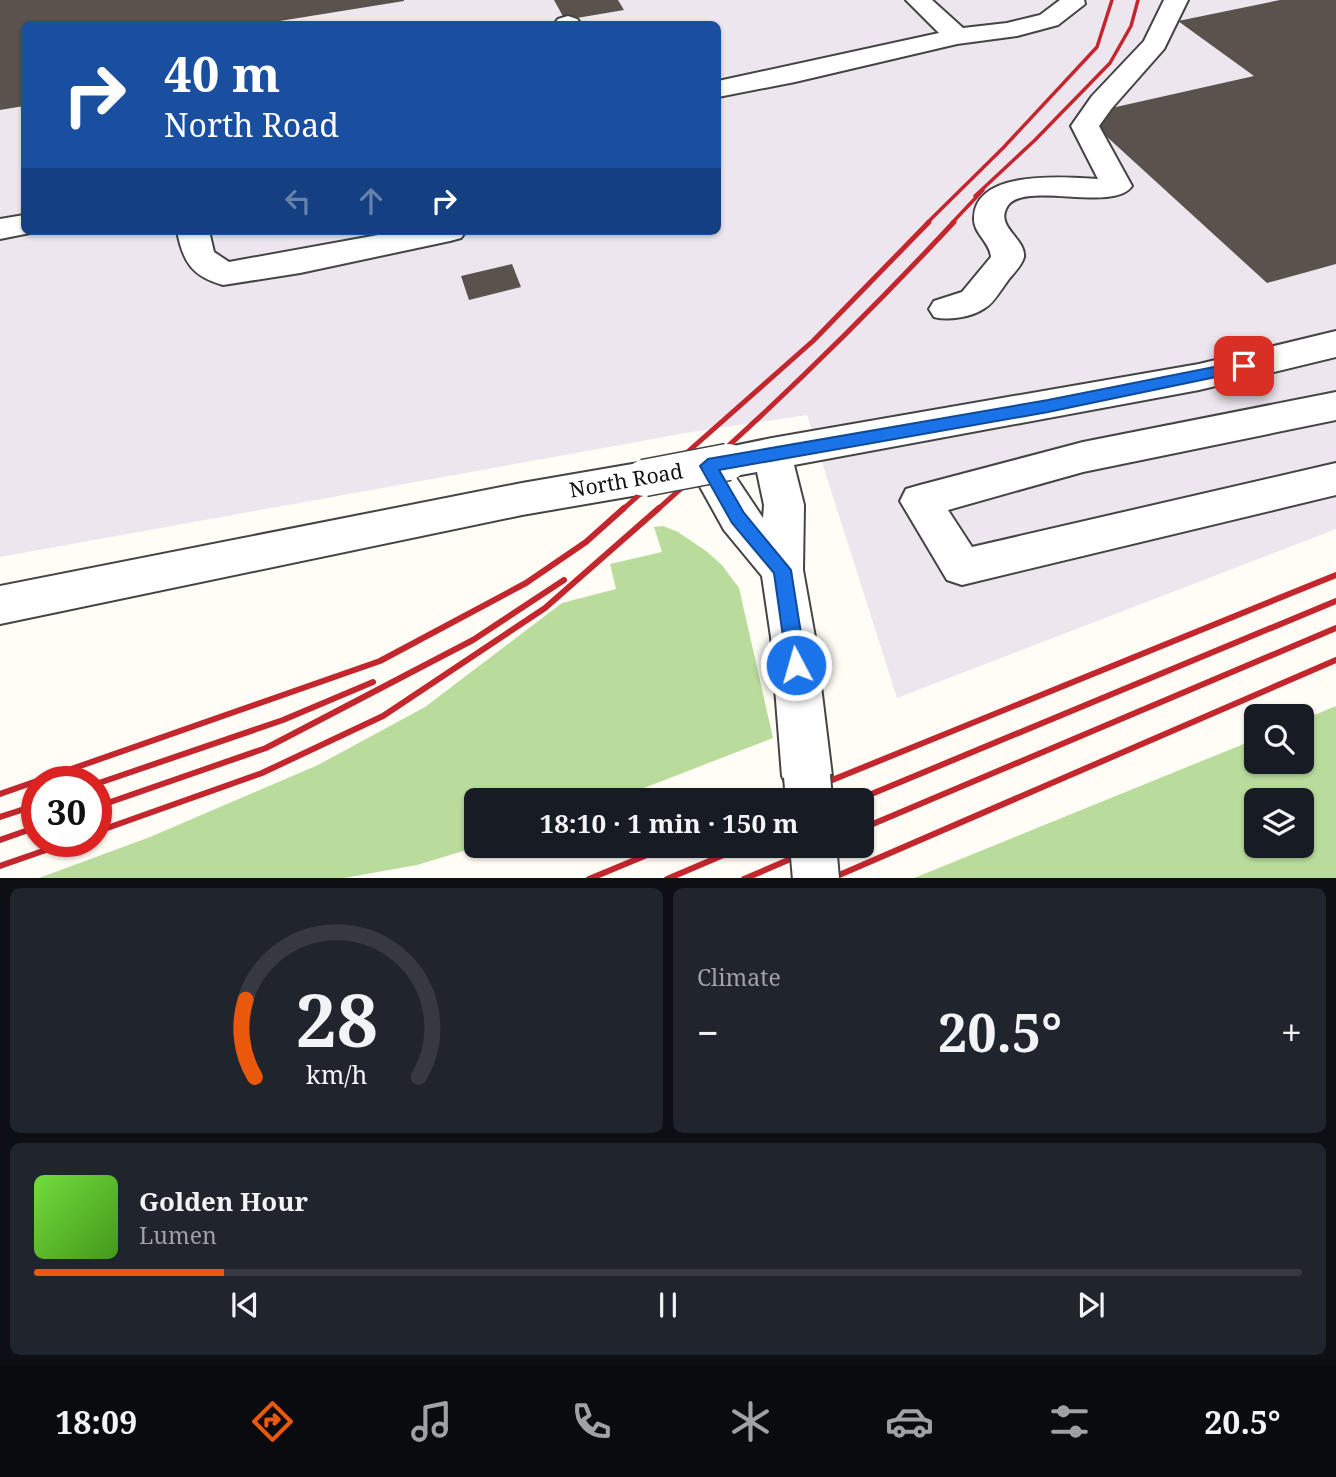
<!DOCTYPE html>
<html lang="en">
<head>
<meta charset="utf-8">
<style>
  :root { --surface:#171b24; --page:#20242c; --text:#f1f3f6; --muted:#9ea1a6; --line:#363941; --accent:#ea580c }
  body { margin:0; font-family:"Noto Serif",serif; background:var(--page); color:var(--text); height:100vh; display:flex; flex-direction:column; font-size:26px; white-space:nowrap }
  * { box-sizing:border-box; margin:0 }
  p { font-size:23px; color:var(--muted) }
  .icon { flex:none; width:38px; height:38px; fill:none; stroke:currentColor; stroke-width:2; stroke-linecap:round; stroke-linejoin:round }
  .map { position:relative; height:878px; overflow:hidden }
  .sheet { display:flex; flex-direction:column; gap:10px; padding:10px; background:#0d0f14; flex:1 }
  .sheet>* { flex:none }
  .banner { position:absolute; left:21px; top:21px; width:700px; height:214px; border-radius:10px; box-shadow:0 2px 5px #0004; background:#1a4fa0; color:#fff; overflow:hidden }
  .buttons { position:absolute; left:1244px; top:704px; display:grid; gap:14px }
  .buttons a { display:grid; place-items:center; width:70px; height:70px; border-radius:10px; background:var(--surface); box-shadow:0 2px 5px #0004; font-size:35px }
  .speed { position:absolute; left:21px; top:766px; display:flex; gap:14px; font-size:35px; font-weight:700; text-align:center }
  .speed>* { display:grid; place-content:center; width:91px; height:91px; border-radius:50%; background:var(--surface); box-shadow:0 2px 5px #0004; line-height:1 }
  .speed .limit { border:10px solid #d22; background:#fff; color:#111 }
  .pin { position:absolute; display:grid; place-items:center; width:60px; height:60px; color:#fff; margin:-30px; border-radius:14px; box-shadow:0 4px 10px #0006 }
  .me { position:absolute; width:77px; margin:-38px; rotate:354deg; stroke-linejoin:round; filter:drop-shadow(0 0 5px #0008) }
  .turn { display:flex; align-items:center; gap:24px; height:147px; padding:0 28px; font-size:32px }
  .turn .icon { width:91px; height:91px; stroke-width:2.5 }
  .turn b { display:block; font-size:49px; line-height:60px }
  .lanes { display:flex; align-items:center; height:66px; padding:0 28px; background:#0003; justify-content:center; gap:35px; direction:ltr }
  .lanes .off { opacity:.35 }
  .big { font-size:52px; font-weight:700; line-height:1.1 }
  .sheet .tile { flex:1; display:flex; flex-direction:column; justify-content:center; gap:10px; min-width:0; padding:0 24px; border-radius:10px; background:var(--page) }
  .sheet .dial { align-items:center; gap:0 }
  .dial svg { height:182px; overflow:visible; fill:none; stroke:var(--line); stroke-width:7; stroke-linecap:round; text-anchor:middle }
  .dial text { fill:var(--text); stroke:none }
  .song { display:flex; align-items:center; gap:21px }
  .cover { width:84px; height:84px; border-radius:10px; background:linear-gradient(135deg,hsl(100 70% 55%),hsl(100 70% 35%)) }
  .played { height:7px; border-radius:4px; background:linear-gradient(90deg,var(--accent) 15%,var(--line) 15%) }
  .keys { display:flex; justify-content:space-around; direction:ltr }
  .heat { display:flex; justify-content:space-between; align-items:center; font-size:38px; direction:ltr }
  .sheet .tiles { flex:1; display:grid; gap:10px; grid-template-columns:1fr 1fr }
  .tile:last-child { grid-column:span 2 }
  .trip { position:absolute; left:464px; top:788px; width:410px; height:70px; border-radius:10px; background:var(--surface); box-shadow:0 2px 5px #0004; font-weight:700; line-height:70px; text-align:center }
  .dock { display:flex; height:112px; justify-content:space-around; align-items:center; background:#090b0e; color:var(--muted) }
  .dock .icon { width:49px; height:49px }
  .dock .active { color:var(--accent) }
  .dock b { font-size:32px; color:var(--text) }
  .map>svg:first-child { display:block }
</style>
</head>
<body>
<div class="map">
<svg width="1336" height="879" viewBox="0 0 1336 879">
  <rect width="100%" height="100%" fill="#fffdf5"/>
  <path fill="#eee6ef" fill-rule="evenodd" d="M0,0H1336V529L897,698L807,415L692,432L0,557ZM24,24H718V231H24Z"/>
  <g fill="#b9dc9c" fill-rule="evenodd">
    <path d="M663,526L678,532L706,551L722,565L739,588L773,738L613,800H476V845H483L417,865L344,878H39L150,837L318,765L425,707L562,603L616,589L610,564L662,552L654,527Z"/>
    <path d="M1336,706V878H914L1256,739V761H1302V720ZM1256,800H1302V845H1256Z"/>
  </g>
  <g fill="#5a524d">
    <path d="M0,0H404V1L261,24H24V106L0,110Z"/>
    <path d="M554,0H618L624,10L565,20Z"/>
    <path d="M1280,0H1336V264L1267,283L1095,126L1107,109L1254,76L1178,21Z"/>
    <path d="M512,264L521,287L469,300L461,276Z"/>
  </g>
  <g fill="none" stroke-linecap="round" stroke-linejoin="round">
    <g stroke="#444" stroke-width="4">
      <g id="minor">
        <path d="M906,0H932L963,28L1007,23L1040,15L1060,0H1084L1085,4L1058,25L1017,36L957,44L795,82L718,97V81L939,33Z"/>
        <path d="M1164,0H1188L1164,49L1112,108L1099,126L1132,186C1113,214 1018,178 1006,209C997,228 1026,239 1024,257C1022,265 1014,273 1009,279C1002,288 994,303 985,308C972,317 949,321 934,317L929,309L934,301L962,292L991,257C990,242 973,233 974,218C975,169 1065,177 1098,179L1071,126L1092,96L1144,41Z"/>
        <path d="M568,16L577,19L581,24H554L558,19Z"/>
        <path d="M24,215V231L35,232L0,239V219Z"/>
        <path d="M177,231H209L214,252L229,262L400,231H466L461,238L450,241L300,273L223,285C191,276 183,261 177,231Z"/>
        <path d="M1336,331V357L1199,390L794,465L804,505L803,570L815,637L832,776L824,793L808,800L790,793L782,776L771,637L762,576L724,530L688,465L694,454L772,438L1199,364ZM757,472L764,505L763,518L735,476Z"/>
        <path d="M1336,392V420L1083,472L948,510L972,547L1336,463V495L962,585L947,580L900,501L906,489L920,485L1083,442Z"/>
        <path d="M644,462L658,467L664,478L658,489L644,494L522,515L0,624V586L522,483Z"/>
      </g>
    </g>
    <use href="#minor" fill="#fff" fill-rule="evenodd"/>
    <g stroke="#c4262e" stroke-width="3.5">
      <path d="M975,196L1035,140L1110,63L1131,26L1138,0"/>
      <path d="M927,223L1003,148L1097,47L1112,0"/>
      <path d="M952,223L983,190"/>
    </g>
    <g stroke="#c4262e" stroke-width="5">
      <path d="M622,510L813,341L929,222"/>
      <path d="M657,510C761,419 860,323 954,222"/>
    </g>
    <g stroke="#c4262e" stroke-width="6">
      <path d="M96,784L283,720L373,682"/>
      <path d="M0,794L380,661L526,583L586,542L624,508"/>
      <path d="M783,800L1336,575"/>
      <path d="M857,800L1336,601"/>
      <path d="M96,807L266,748L473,640L564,580"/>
      <path d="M0,817L37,805"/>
      <path d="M861,829L1336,628"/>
      <path d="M96,832L262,773L383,716L545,608L659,508"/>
      <path d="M0,840L37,827"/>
      <path d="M0,866L69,842"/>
      <path d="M589,879L671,845"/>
      <path d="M667,879L747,845"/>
      <path d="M744,879L823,845"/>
      <path d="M830,879L1336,660"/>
    </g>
    <g stroke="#444" stroke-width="39" stroke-linecap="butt">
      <path id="minor-bridge-far1" d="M644,478L728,462"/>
    </g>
    <g stroke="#444" stroke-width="50" stroke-linecap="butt">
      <g id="minor-bridge">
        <path d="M807,776L809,800"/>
        <path d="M813,845L816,879"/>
      </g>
    </g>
    <use href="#minor-bridge-far1" stroke="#fff" stroke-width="36"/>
    <use href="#minor-bridge" stroke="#fff" stroke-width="46"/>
  </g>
  <path fill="#1a73e8" stroke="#114b97" stroke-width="2" d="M1244,361L1251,366L1249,370L1048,412L719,470L744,513L791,570L806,665L803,671L796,674L789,671L787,665L774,573L732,523L700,466L708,459L1048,400Z"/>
  <g text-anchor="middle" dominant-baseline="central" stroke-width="7" stroke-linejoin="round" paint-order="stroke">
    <g font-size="21" fill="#111" stroke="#fff">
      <text transform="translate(626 480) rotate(-10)">North Road</text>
    </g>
  </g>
</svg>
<div class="buttons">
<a><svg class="icon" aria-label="search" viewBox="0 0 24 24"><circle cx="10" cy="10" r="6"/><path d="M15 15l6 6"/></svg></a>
<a><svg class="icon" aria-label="layers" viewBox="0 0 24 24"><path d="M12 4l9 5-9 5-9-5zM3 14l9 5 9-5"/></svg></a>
</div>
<div class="speed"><div class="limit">30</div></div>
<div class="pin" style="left:1244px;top:366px;background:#d93025"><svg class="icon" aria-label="arrive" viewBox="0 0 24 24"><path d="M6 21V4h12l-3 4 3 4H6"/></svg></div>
<svg class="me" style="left:796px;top:665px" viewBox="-20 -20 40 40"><circle r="17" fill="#1a73e8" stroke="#fff" stroke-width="3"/><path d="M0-11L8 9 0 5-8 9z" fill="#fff"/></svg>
<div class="trip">18:10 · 1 min · 150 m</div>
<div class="banner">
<div class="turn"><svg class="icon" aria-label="right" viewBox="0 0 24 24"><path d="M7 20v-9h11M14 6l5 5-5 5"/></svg><div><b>40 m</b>North Road</div></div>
<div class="lanes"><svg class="icon off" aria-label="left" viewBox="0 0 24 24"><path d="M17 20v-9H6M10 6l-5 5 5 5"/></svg><svg class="icon off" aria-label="ahead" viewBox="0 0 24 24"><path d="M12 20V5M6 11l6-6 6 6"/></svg><svg class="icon" aria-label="right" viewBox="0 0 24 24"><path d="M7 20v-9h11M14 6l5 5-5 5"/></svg></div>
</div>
</div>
<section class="sheet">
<div class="tiles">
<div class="tile dial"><svg viewBox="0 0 100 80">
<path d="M14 69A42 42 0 1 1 86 69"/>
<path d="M14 69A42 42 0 0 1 10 35" stroke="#ea580c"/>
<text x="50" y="56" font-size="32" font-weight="700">28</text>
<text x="50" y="72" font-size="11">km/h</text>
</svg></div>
<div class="tile"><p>Climate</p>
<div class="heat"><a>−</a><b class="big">20.5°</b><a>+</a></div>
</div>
<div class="tile">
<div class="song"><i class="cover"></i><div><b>Golden Hour</b><p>Lumen</p></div></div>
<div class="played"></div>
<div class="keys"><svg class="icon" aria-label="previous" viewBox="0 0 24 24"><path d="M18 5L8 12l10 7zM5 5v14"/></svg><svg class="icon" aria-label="pause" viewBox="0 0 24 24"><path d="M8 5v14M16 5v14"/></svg><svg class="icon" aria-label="next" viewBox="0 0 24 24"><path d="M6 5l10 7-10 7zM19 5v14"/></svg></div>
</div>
</div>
</section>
<nav class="dock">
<b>18:09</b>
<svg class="icon active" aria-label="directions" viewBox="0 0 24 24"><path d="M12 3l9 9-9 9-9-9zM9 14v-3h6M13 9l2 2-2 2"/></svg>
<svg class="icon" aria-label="music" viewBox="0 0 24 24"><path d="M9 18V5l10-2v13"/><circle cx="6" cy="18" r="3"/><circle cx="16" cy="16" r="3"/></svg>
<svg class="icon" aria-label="phone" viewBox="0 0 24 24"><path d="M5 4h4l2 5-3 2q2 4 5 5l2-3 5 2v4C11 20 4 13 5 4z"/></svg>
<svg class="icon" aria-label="climate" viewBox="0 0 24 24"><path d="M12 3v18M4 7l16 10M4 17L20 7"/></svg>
<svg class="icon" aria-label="car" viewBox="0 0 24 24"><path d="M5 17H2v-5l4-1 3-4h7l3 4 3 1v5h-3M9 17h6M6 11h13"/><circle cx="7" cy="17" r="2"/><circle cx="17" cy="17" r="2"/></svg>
<svg class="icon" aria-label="filters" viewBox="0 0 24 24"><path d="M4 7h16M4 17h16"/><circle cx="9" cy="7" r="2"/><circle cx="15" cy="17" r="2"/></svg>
<b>20.5°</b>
</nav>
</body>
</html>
